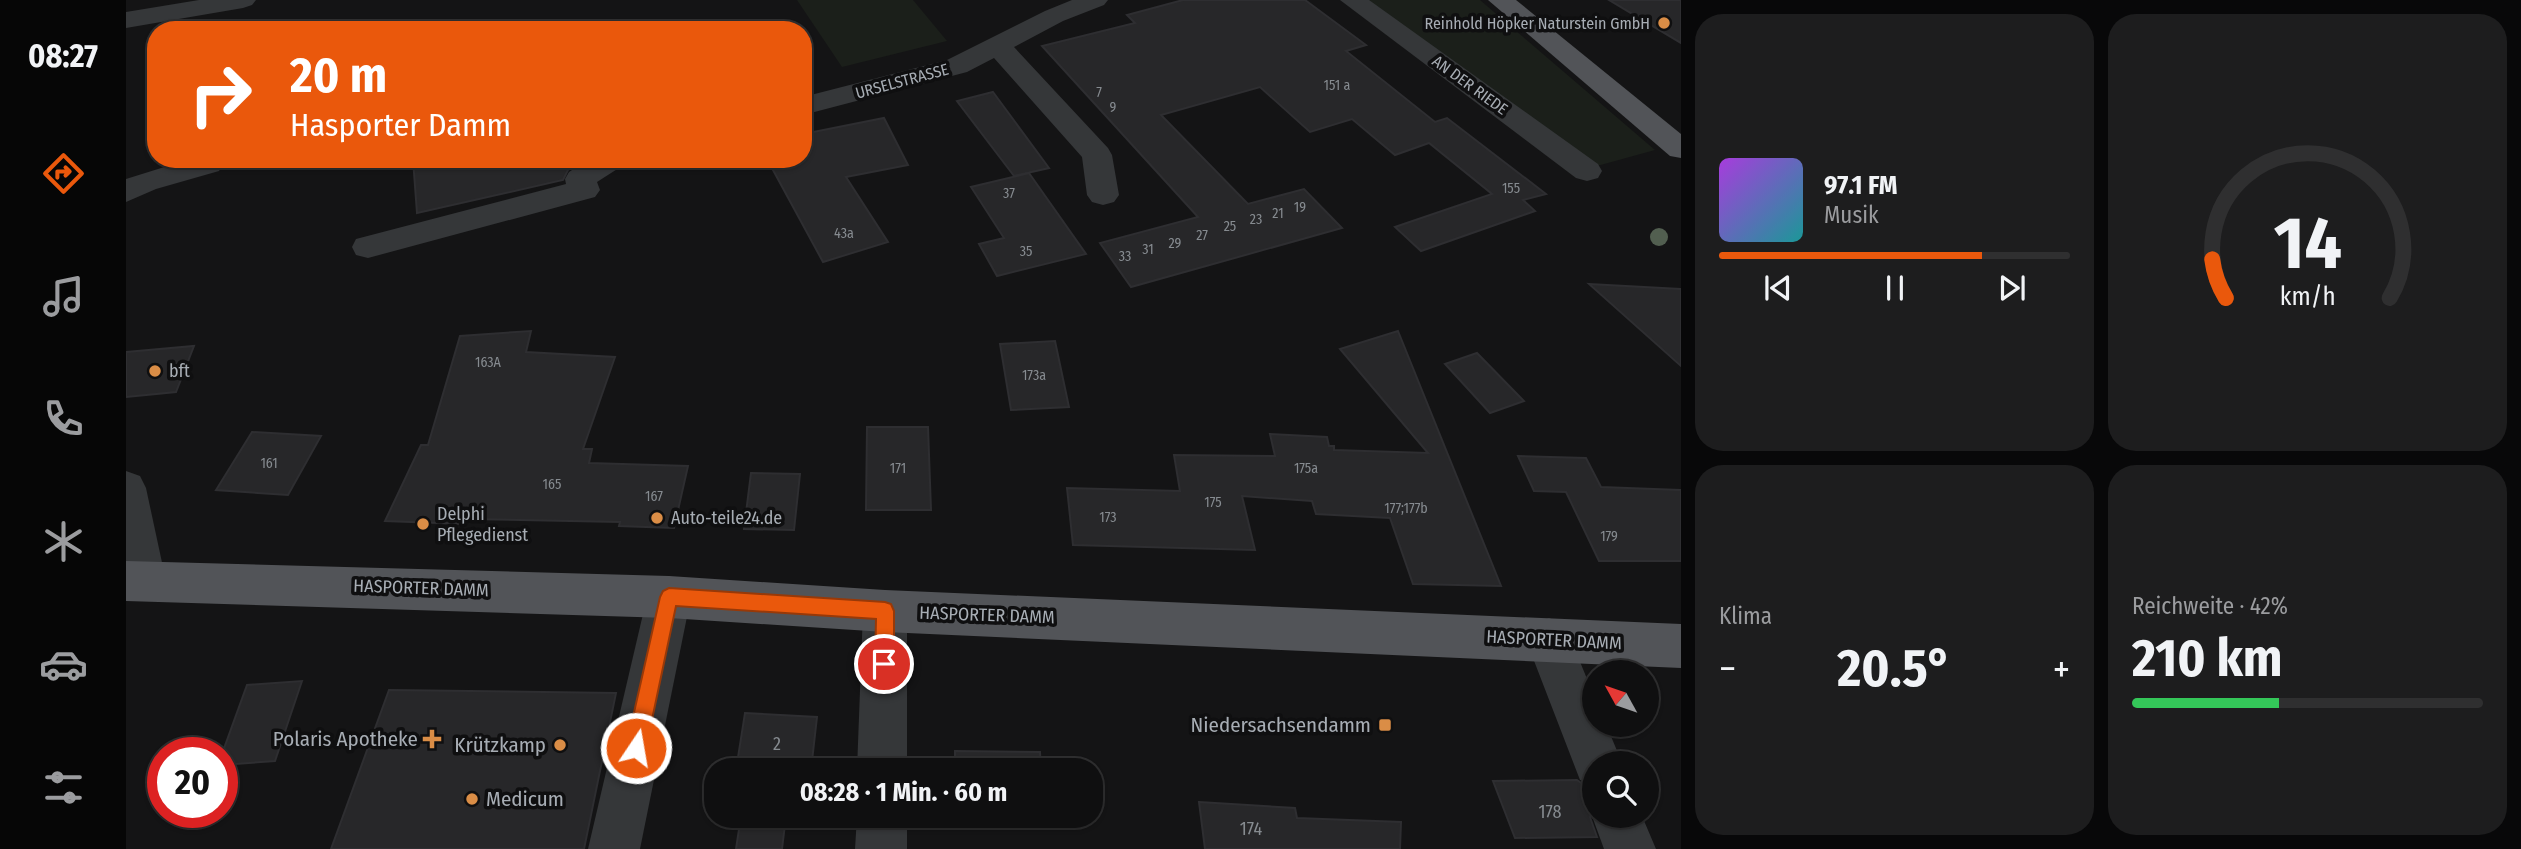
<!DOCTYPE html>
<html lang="de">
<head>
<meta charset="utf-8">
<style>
  :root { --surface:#0f0f10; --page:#1d1d1e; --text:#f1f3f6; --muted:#9b9c9f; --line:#2f2f30; --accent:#ea580c }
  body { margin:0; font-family:"Fira Sans Condensed",sans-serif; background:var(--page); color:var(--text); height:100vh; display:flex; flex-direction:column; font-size:26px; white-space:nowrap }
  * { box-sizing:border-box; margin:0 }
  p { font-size:23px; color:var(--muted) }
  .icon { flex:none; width:38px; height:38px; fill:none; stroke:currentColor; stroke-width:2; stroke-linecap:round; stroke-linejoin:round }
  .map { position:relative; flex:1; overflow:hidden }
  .drawer { display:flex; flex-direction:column; gap:14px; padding:14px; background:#080809; width:840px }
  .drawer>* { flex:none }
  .top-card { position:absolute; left:21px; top:21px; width:665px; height:147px; border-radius:28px; box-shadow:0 2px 5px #0004,0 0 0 2px var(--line); background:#ea580c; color:#fff; overflow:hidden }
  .needle { width:46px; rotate:310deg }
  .controls { position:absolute; left:1456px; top:660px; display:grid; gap:14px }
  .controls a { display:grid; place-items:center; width:77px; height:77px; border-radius:50%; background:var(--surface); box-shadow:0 2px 5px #0004,0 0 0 2px var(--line); font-size:35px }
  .speed { position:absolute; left:21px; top:737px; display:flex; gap:14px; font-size:35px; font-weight:700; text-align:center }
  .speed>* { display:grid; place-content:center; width:91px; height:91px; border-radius:50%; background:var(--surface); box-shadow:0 2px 5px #0004,0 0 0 2px var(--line); line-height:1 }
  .speed .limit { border:10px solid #d22; background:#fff; color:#111 }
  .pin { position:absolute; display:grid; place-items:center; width:60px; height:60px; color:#fff; margin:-30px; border:4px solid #fff; border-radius:50%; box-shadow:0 2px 7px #0007 }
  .me { position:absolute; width:77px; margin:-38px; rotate:12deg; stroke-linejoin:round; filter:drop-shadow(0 0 5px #0008) }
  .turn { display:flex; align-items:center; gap:24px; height:147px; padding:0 28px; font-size:32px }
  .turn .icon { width:91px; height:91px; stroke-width:2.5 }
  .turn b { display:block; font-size:49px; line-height:60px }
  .big { font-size:52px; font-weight:700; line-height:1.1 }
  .drawer .widget { flex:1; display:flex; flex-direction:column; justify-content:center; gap:10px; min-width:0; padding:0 24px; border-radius:28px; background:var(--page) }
  .drawer .dial { align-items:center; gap:0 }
  .dial svg { height:182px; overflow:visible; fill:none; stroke:var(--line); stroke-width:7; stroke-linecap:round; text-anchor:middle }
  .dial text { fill:var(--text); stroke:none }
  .song { display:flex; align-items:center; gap:21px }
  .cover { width:84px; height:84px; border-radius:10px; background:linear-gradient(135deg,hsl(280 70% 55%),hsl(180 70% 35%)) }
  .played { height:7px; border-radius:4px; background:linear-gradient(90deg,var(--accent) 75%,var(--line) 75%) }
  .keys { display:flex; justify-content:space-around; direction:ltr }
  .heat { display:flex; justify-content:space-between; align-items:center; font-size:38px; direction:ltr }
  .charge { height:10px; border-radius:5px; background:linear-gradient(90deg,#34c759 42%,var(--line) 0) }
  .drawer .tiles { flex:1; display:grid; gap:14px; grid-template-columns:repeat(2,1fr) }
  .trip { position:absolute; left:578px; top:758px; width:399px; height:70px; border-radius:28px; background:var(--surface); box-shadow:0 2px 5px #0004,0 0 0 2px var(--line); font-weight:700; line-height:70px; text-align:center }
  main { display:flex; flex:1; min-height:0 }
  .tab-bar { display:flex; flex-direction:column; width:126px; justify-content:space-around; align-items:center; background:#060606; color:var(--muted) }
  .tab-bar .icon { width:49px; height:49px }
  .tab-bar .active { color:var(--accent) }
  .tab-bar b { font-size:32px; color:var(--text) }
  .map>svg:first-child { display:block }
</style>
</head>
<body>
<main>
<nav class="tab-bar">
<b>08:27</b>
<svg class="icon active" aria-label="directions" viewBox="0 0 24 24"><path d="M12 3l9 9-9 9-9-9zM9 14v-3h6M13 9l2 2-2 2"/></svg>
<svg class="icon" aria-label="music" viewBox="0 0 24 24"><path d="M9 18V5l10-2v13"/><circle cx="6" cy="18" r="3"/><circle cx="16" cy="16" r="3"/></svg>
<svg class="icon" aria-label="phone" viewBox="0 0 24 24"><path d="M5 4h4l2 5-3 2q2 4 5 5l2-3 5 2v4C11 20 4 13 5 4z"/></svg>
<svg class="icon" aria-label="climate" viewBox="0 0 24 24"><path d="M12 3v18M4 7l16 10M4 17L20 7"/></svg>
<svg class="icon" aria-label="car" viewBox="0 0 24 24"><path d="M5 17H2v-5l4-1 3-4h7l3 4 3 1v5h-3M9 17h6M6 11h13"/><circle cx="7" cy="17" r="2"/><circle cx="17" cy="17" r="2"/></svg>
<svg class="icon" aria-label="filters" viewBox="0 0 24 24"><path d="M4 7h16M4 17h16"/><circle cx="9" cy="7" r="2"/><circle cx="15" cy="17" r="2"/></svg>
</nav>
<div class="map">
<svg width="1555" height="849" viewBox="0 0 1555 849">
  <rect width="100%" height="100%" fill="#141415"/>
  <g fill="#1b1f1a">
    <path d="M671,0H787L821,41L716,67Z"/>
    <path d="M1240,0H1354L1529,150L1471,166Z"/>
  </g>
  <g fill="#272729" stroke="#2e2e31" stroke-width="2">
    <path d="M1057,0H1179L1240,45L1220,51L1309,122L1321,118L1420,194L1397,200L1409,211L1295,251L1269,227L1366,194L1303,143L1269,155L1226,119L1184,132L1134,87L1035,115L1122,204L1178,189L1216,228L1005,287L974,243L1072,217L916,46L1009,23L1001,15Z"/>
    <path d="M1483,0H1555V43Z"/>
    <path d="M867,92L923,168L888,176L831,101Z"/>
    <path d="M758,118L782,165L720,177L762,242L697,262L641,159H677V134Z"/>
    <path d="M287,159H458L442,170L437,180L291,213Z"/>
    <path d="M903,173L960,254L871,276L853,244L878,238L845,187Z"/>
    <path d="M1463,284L1555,289V366Z"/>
    <path d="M405,331L400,352L489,357L457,449H466L463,463L562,466L548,528L493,526L494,522L341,519L339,524L259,521L295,445H302L334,336Z"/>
    <path d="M1272,331L1375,586L1287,584L1264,518L1190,514L1186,501L1116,496L1129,550L947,545L941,488L1054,491L1048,455L1149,456L1144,434L1201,437L1203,446H1208V450L1302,453L1214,349Z"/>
    <path d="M929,341L943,407L885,410L874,344Z"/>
    <path d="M68,346L50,392L0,397V352Z"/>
    <path d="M1351,353L1398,401L1364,413L1319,364Z"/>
    <path d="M741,427H802L805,510H740Z"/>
    <path d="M126,432L195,436L162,495L90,490Z"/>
    <path d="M1392,456L1460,458L1475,487L1555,490V561H1473L1440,492L1408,491Z"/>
    <path d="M625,473L674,474L668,530L618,529Z"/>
    <path d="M176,681L149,761L96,765V754L121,685Z"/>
    <path d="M263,690L490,693L458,849H205Z"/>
    <path d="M619,713L691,717L685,770H610Z"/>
    <path d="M829,751L914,752L915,770H829Z"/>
    <path d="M1451,780L1458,785L1468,807L1464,817L1471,837L1389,838L1367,781Z"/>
    <path d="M1073,802L1169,808L1171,818L1275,822L1274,849H1079Z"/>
    <path d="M615,816H660L656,849H610Z"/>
    <rect x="830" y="816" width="89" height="7"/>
  </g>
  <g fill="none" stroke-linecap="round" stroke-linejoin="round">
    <g fill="#353739" fill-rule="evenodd">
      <path d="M73,0H130L126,5L117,8L0,28V12Z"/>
      <path d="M946,0H982L978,5L937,21L888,47L982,148L986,155L993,195L988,202L977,205L966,202L961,195L956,157L868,58L841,72L677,115V97L821,60L919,11Z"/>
      <path d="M1214,0H1243L1472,164L1476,171L1472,178L1461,181L1450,178Z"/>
      <path d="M64,159H94L97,164L93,171L30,189L0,202V179Z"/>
      <path d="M463,159H500L496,166L471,182L474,190L469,197L242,258L230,255L226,247L230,239L440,184L439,179L443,172Z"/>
      <path d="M0,471L14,476L20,488L40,581L33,595L18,601L3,595L0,589Z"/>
      <path d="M543,576L559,582L565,597L514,849H462L521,597L527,582Z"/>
      <path d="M759,590L775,596L781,611V770H731L737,611L743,596Z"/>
      <path d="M1423,618L1439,625L1468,696V724H1480L1496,763H1468V786L1454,780L1400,640L1407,625Z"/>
      <path d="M1468,809V816H1516L1530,849H1478L1466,816Z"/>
      <path d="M731,816H781V849H729Z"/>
    </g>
    <g fill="#525458" fill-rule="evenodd">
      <path d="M1362,0H1390L1555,134V158L1544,156Z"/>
      <path d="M0,561L543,576L759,590L1555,624V668L759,632L543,618L0,601Z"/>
    </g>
  </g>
  <circle fill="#525f50" cx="1533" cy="237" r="9"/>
  <path fill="#ea580c" stroke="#983908" stroke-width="2" d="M543,588L759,602L765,604L768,611V664L765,670L758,673L751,670L749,664L750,619L550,606L520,748L517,755L510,758L503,755L500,748L534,597L537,591Z"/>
  <g fill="#da8d46" stroke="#0f0f10" stroke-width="2.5">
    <circle cx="1538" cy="23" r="7"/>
    <circle cx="29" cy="371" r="7"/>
    <circle cx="531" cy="518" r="7"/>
    <circle cx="297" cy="524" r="7"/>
    <rect x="1252" y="718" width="14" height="14" rx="3.5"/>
    <path d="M302.5 728.5h7v7h7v7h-7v7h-7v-7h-7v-7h7z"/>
    <circle cx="434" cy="745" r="7"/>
    <circle cx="346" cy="799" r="7"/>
  </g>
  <g text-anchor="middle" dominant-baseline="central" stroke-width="7" stroke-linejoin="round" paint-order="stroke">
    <g font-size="14" fill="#868b90">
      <text x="1211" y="85">151 a</text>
      <text x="973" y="92">7</text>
      <text x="987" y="107">9</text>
      <text x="1385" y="188">155</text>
      <text x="883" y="193">37</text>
      <text x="1174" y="207">19</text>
      <text x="1152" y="213">21</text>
      <text x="1130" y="219">23</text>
      <text x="1104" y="226">25</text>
      <text x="718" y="233">43a</text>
      <text x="1076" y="235">27</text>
      <text x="1049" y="243">29</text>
      <text x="1022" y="249">31</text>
      <text x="900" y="251">35</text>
      <text x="999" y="256">33</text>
      <text x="362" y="362">163A</text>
      <text x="908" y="375">173a</text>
      <text x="143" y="463">161</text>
      <text x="772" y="468">171</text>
      <text x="1180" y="468">175a</text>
      <text x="426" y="484">165</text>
      <text x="528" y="496">167</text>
      <text x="1087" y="502">175</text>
      <text x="1280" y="508">177;177b</text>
      <text x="982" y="517">173</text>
      <text x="1483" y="536">179</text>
    </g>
    <g font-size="16" fill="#a7adb4" stroke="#0f0f10" text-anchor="end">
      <text x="1524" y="23">Reinhold Höpker Naturstein GmbH</text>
    </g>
    <g font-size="16" fill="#a7adb4" stroke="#0f0f10">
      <text transform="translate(776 81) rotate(-15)">URSELSTRASSE</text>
      <text transform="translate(1344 85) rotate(36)">AN DER RIEDE</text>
    </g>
    <g font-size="18" fill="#a7adb4" stroke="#0f0f10" text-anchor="start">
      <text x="43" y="371">bft</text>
      <text x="311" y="514">Delphi<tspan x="311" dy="21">Pflegedienst</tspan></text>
      <text x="545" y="518">Auto-teile24.de</text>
    </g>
    <g font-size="18" fill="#a7adb4" stroke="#0f0f10">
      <text transform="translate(295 588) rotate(2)">HASPORTER DAMM</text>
      <text transform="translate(861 615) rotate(2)">HASPORTER DAMM</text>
      <text transform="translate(1428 640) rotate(3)">HASPORTER DAMM</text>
    </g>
    <g font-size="18" fill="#868b90">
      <text x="651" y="744">2</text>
      <text x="1424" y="812">178</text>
      <text x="1125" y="829">174</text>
    </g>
    <g font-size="21" fill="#a7adb4" stroke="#0f0f10" text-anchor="end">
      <text x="1245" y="725">Niedersachsendamm</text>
      <text x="292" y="739">Polaris Apotheke</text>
      <text x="420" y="745">Krützkamp</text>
      <text x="360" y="799" text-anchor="start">Medicum</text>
    </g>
  </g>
</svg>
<div class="controls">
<a><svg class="needle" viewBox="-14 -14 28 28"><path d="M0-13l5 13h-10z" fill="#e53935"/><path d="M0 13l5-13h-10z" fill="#9b9c9f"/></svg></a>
<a><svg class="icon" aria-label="search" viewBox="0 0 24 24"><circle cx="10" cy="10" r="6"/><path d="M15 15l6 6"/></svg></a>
</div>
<div class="speed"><div class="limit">20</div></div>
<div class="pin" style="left:758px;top:664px;background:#d93025"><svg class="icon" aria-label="arrive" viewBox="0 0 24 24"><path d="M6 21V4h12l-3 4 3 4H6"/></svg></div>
<svg class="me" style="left:510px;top:748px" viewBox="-20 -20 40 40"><circle r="17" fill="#ea580c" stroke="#fff" stroke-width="3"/><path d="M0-11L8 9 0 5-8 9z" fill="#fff"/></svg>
<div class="trip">08:28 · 1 Min. · 60 m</div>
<div class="top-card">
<div class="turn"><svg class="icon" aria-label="right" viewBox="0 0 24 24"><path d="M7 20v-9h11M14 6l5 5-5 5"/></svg><div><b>20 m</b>Hasporter Damm</div></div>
</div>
</div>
<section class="drawer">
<div class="tiles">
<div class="widget">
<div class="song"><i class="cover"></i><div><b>97.1 FM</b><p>Musik</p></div></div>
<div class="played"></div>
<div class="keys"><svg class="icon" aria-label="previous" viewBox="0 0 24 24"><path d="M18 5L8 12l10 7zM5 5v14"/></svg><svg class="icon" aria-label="pause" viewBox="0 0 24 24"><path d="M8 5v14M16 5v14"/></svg><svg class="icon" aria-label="next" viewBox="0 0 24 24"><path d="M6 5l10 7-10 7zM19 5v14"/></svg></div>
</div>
<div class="widget dial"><svg viewBox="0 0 100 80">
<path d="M14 69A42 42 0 1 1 86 69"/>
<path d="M14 69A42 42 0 0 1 8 52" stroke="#ea580c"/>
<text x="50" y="56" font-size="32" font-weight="700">14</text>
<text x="50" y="72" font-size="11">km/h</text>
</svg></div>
<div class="widget"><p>Klima</p>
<div class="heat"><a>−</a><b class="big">20.5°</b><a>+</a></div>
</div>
<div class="widget"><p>Reichweite · 42%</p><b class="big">210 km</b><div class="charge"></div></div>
</div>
</section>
</main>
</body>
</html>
